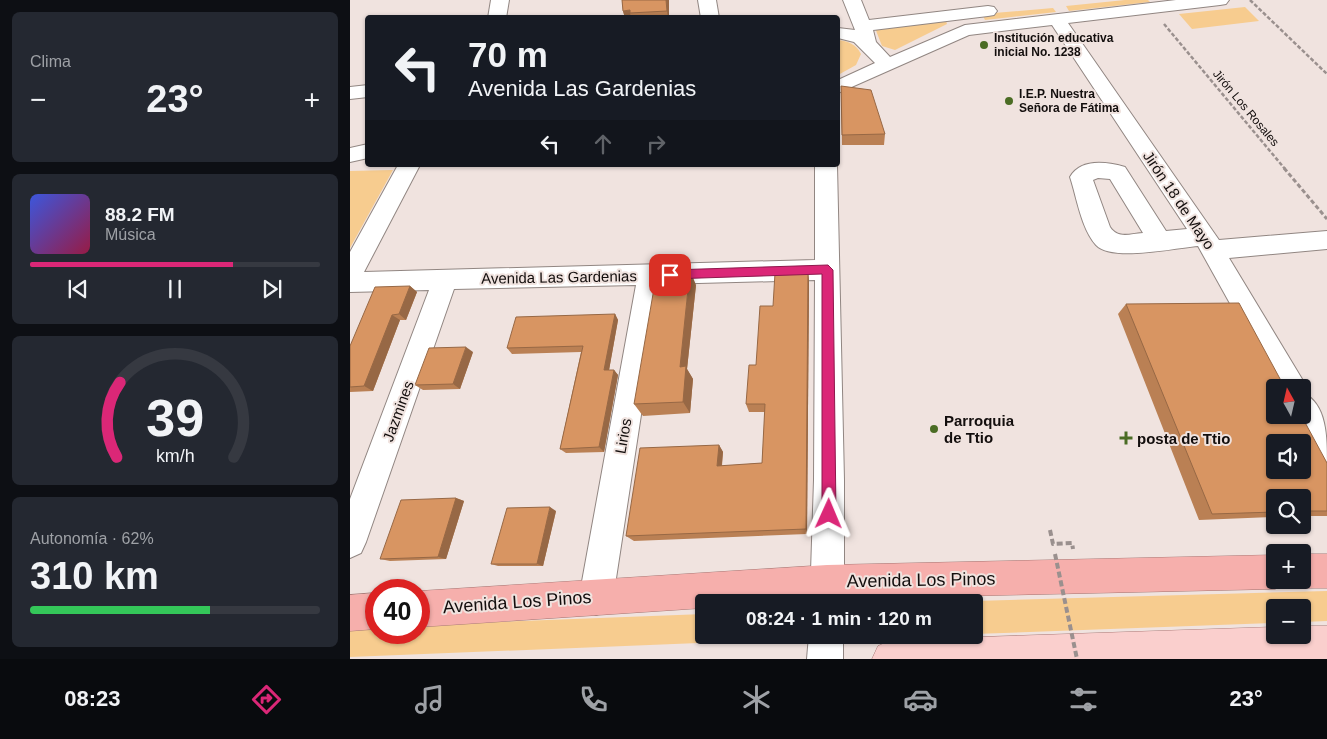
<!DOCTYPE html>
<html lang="es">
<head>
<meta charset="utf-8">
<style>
  :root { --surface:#171b24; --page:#242831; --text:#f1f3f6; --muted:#9ea1a6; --line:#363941; --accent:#db2777 }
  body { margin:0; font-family:Arial,sans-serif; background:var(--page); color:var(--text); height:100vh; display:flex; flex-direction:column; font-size:19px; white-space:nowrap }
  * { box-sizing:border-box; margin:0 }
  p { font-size:16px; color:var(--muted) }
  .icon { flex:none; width:28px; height:28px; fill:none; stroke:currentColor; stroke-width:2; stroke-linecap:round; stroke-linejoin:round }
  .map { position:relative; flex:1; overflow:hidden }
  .panel { display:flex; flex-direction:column; gap:12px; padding:12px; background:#0d0f14; width:350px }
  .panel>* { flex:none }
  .guide { position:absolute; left:15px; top:15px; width:475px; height:152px; border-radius:5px; box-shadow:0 1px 4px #0004; background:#171b24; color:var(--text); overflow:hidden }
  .needle { width:32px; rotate:352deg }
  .fabs { position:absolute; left:916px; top:379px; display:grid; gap:10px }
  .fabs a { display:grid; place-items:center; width:45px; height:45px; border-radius:5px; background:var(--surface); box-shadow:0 1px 4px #0004; font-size:25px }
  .speed { position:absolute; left:15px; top:579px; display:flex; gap:10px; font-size:25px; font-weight:700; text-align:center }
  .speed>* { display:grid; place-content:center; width:65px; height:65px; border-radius:50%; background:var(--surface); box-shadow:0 1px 4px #0004; line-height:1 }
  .speed .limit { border:8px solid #d22; background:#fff; color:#111 }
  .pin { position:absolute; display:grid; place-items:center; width:42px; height:42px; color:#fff; margin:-21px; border-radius:10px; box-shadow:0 2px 8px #0006 }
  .me { position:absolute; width:55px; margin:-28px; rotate:1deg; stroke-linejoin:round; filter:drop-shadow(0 0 4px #0008) }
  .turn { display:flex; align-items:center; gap:18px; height:105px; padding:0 20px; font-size:22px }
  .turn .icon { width:65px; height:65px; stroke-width:2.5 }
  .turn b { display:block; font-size:35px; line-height:42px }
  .lanes { display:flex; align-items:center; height:48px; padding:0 20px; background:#0003; justify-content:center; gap:25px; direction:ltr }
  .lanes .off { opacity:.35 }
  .big { font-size:38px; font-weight:700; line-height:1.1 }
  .panel .card { flex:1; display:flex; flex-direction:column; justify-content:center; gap:8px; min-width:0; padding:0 18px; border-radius:8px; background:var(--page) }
  .panel .dial { align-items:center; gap:0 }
  .dial svg { height:130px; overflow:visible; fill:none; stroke:var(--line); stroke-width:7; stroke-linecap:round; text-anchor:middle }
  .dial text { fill:var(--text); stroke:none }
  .song { display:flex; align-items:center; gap:15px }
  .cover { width:60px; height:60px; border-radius:8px; background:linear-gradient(135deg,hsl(230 70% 55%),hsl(340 70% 35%)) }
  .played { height:5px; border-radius:2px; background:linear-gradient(90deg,var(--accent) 70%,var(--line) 70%) }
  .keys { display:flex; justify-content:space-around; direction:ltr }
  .heat { display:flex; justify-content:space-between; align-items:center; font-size:28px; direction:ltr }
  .charge { height:8px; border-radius:4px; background:linear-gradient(90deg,#34c759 62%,var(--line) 0) }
  .trip { position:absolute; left:345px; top:594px; width:288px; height:50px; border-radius:5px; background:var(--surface); box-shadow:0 1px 4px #0004; font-weight:700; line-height:50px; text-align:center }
  .tab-bar { display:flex; height:80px; justify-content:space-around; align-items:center; background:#090b0e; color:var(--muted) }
  .tab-bar .icon { width:35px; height:35px }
  .tab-bar .selected { color:var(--accent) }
  .tab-bar b { font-size:22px; color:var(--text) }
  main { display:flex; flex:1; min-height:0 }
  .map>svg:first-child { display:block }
</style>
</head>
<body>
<main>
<section class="panel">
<div class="card"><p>Clima</p>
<div class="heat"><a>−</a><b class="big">23°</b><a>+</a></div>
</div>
<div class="card">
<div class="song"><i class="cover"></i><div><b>88.2 FM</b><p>Música</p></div></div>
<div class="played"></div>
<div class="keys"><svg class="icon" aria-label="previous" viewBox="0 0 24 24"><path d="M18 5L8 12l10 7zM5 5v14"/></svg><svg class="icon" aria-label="pause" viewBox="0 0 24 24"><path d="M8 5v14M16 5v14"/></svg><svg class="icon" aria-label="next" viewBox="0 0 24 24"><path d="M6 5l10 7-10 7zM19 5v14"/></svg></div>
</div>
<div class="card dial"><svg viewBox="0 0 100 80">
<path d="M14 69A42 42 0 1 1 86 69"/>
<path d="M14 69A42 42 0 0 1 16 23" stroke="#db2777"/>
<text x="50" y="56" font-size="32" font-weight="700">39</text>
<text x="50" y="72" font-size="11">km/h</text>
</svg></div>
<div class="card"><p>Autonomía · 62%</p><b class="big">310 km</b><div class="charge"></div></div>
</section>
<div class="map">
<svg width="977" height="659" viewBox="0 0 977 659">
  <rect width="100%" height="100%" fill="#f0e3df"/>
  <g fill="#f7cc8f">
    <path d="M775,0H798L800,2L719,11L716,6Z"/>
    <path d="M895,7L909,21L842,29L829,14Z"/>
    <path d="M703,8L706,12L635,20L632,14Z"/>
    <path d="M596,21L597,24L545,50L532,46L525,28Z"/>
    <path d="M488,40C498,41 506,44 511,54L506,65L488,75Z"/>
    <path d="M43,170L0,248V171Z"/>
    <path d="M977,591V621L953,622L952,608H925V623L624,634V602H589Z"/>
    <path d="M354,614V635H398V641L0,657V628L26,627V632H69V625Z"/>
  </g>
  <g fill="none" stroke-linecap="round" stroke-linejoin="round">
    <g stroke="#918682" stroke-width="2">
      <g id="minor">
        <path d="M141,0H159L156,18H138Z"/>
        <path d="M348,0H366L369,18H351Z"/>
        <path d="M493,0H511L519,20L638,6L644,7L647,11L644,15L638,16L523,30L526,42L540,57L615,25L826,0H879L876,4L870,5L718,23L869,240L977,231V249L879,258L952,379L956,388L953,393C977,404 977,438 977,462L967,458L942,415H952V388H927L848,246C825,248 762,262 746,245C731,228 727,198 720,177C731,158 757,162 775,167L816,231L837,229L702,25L619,35L488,93V80L525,63L504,42L488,38V28L505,30ZM748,178L760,179L793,233C779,234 768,239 760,227L743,180Z"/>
        <path d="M18,85V97L0,99V87Z"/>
        <path d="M18,144V158L0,162V148Z"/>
        <path d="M48,165H70L14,272L465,260V165H487L494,480V602H460L464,480L465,280L311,284L263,598L258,610L246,615L234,610L229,598L286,285L104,289L16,542L11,553L0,558V499L79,290L0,292V252Z"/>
        <path d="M459,635H493V659H457Z"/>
      </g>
    </g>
    <g stroke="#a77774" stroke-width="1">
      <path id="major" d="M952,626H977V659H522L528,646L541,640L925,627V635H952Z"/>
    </g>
    <g stroke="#a77774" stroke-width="1">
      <g id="highway">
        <path d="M952,554H977V588H952L939,581L937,584L925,589L477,599L432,602H354V608L69,627V591L477,565L925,555V580H952Z"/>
        <path d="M26,593V629L0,631V595Z"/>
      </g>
    </g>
    <g stroke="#9a908e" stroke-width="2.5" stroke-dasharray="4 2" stroke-linecap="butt">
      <path d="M900,0L977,74"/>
      <path d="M814,24L935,169"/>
    </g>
    <path stroke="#9a908e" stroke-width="3" stroke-dasharray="4.5 2.5" stroke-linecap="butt" d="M934,168L977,219"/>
    <path stroke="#9a908e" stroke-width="4" stroke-dasharray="6 3" stroke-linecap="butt" d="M700,530L703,544L722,543L723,549"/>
    <use href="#minor" fill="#fff" fill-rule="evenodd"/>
    <use href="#major" fill="#facfcd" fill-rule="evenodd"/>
    <use href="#highway" fill="#f6afac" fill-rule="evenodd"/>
    <path stroke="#9a908e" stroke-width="4" stroke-dasharray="6 3" stroke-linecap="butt" d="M705,554L727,659"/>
  </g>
  <g fill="#ba8054">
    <path d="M272,0H319V18H275L273,11Z"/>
    <path d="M491,86L535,134L534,145H492Z"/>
    <path d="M458,272L459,282L457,534L284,541L276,536L369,445L373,452L372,466L412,463L415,412H399L396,404L423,306Z"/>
    <path d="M346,285L337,369L343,379L340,413L293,416L284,404Z"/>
    <path d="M60,286L67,292L56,320H50L23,391L0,392V346Z"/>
    <path d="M776,304L977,463V516H952V498H925V517L849,520L768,314Z"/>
    <path d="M265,314L268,320L259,370H264L268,375L254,452L216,453L210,449L231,352L162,354L157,348Z"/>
    <path d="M123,352L110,389L73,390L65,385Z"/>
    <path d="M106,498L114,501L96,559L40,561L30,559Z"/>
    <path d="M206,511L193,566H148L141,564Z"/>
  </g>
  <g fill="#976845">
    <path d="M316,0H319V18H318L317,11Z"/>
    <path d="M280,10V13L281,18H275L273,11Z"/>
    <path d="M340,270L346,285L337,369L343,379L340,413L333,402L330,367Z"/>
    <path d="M458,272L459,282L457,534L456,529Z"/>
    <path d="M60,286L67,292L56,320L49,314Z"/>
    <path d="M265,314L268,320L258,376L254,370Z"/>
    <path d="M42,315L50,320L23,391L14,386Z"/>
    <path d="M116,347L123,352L110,389L103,384Z"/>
    <path d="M264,370L268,375L254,452L249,447Z"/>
    <path d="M369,445L373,452L371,472L367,466Z"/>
    <path d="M106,498L114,501L96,559L88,557Z"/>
    <path d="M200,507L206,511L193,566L187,564Z"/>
  </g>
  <g fill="#d89562" stroke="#976845" fill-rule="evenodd">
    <path d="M272,0H316L317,11L280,13V10L273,11Z"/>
    <path d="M491,86L521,90L535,134L492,135Z"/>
    <path d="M340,270L330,367L336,366L333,402L284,404L307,271Z"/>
    <path d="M458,272L456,529L276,536L290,448L369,445L367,466L412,463L415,404H396L399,365H406L410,306H423L425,273Z"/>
    <path d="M60,286L49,314L42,315L14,386L0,387V346L25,287Z"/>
    <path d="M889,303L935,388H925V415H951L977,463V511H952V498H925V512L862,514L776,304ZM925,442H952V470H925Z"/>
    <path d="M265,314L254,370H264L249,447L210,449L233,346L157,348L166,317Z"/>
    <path d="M116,347L103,384L65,385L79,348Z"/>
    <path d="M106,498L88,557L30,559L51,500Z"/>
    <path d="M200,507L187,564H141L157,508Z"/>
  </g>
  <path fill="#db2777" stroke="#8e194d" d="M478,265L483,270L486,514L484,519L479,521L474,519L472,514V274L320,279L315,275L320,270Z"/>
  <g fill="#4b6c24" stroke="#f0e3df" stroke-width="2">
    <circle cx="634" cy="45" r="5"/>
    <circle cx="659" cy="101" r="5"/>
    <circle cx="584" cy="429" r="5"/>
    <path d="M773.5 430.5h5v5h5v5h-5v5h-5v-5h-5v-5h5z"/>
  </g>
  <g text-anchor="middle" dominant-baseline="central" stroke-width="4" stroke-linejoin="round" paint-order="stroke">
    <g font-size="12" font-weight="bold" fill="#130e0d" stroke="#f0e3df" text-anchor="start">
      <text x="644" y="38">Institución educativa<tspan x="644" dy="14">inicial No. 1238</tspan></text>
      <text x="669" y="94">I.E.P. Nuestra<tspan x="669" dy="14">Señora de Fátima</tspan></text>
    </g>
    <g font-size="12" fill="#130e0d" stroke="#f0e3df">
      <text transform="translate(896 108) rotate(50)">Jirón Los Rosales</text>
    </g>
    <g font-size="15" fill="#130e0d" stroke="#f0e3df">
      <text transform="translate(829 200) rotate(56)">Jirón 18 de Mayo</text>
      <text transform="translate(209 277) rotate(-1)">Avenida Las Gardenias</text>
      <text transform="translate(48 411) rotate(-70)">Jazmines</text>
      <text transform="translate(273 436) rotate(-80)">Lirios</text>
    </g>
    <g font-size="15" font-weight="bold" fill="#130e0d" stroke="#f0e3df" text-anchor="start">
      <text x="594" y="420">Parroquia<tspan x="594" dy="17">de Ttio</tspan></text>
      <text x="787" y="438">posta de Ttio</text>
    </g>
    <g font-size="18" fill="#130e0d" stroke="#f0e3df">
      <text transform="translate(571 580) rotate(-1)">Avenida Los Pinos</text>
      <text transform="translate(167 602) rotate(-4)">Avenida Los Pinos</text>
    </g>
  </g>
</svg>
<div class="fabs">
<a><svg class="needle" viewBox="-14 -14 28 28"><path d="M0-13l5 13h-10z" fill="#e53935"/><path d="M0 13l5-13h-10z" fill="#9ea1a6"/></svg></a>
<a><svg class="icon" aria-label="sound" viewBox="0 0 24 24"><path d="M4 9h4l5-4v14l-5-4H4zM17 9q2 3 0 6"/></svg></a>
<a><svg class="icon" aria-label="search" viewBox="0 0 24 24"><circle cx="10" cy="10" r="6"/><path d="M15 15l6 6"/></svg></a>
<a>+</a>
<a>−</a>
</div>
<div class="speed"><div class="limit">40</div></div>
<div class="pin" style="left:320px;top:275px;background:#d93025"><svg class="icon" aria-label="arrive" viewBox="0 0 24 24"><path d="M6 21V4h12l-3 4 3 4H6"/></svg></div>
<svg class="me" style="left:479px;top:514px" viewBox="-20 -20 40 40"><path d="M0-17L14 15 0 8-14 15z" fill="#db2777" stroke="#fff" stroke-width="4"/></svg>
<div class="trip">08:24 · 1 min · 120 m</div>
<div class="guide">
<div class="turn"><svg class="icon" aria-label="left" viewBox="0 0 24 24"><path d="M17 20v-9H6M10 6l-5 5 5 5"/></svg><div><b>70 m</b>Avenida Las Gardenias</div></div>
<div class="lanes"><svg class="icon" aria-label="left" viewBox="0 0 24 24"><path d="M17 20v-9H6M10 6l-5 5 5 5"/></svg><svg class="icon off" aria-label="ahead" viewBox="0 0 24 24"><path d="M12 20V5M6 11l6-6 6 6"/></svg><svg class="icon off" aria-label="right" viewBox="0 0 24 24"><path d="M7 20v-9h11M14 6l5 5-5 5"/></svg></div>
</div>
</div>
</main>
<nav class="tab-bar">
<b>08:23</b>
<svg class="icon selected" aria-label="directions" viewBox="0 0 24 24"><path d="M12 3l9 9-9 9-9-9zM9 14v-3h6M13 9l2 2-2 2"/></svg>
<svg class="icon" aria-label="music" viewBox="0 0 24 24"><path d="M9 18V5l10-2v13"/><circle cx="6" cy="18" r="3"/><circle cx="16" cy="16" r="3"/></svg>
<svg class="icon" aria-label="phone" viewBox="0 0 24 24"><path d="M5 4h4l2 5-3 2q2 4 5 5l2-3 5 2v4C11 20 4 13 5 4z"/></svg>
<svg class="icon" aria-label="climate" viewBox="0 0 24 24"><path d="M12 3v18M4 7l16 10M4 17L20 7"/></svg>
<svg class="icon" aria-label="car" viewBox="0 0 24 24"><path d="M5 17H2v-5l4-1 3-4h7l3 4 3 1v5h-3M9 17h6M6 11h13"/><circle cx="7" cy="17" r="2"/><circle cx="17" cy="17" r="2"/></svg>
<svg class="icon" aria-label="filters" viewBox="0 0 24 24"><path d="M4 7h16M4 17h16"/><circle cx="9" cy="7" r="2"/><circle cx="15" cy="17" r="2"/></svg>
<b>23°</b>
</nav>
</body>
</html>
